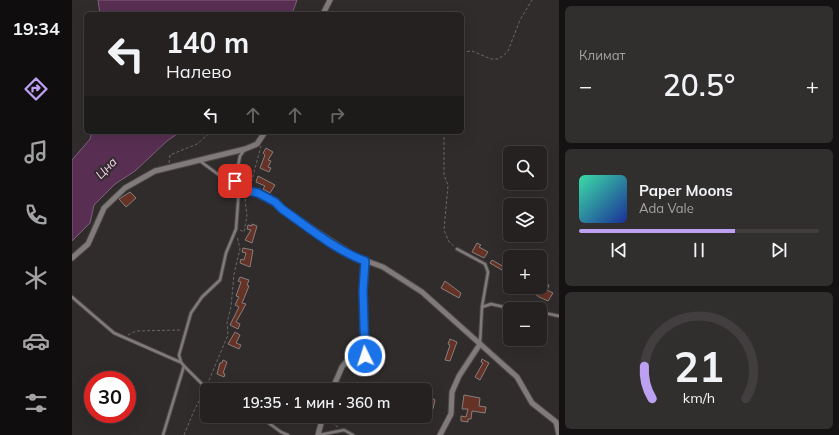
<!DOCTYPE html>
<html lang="ru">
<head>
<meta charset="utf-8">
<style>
  :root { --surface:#252121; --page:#312e2e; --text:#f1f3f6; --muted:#a3a3a5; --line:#423e3f; --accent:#bca0f2 }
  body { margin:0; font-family:Mulish,sans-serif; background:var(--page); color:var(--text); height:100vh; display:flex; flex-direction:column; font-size:15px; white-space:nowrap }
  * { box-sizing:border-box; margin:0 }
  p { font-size:13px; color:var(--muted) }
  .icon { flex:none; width:22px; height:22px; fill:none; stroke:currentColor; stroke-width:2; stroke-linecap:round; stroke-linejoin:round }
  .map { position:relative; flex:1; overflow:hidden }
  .side { display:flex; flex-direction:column; gap:6px; padding:6px; background:#141212; width:280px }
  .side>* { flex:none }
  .top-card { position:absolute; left:12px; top:12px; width:380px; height:122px; border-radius:6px; box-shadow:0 4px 16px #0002,0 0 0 1px var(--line); background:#252121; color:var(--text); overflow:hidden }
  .tools { position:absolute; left:431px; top:146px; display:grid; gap:8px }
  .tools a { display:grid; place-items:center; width:44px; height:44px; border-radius:6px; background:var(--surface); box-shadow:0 4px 16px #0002,0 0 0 1px var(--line); font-size:20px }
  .speed { position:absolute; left:12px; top:371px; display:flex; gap:8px; font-size:20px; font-weight:700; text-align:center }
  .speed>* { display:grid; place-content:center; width:52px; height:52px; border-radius:50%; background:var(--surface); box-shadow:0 4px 16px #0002,0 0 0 1px var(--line); line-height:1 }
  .speed .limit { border:6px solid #d22; background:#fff; color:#111 }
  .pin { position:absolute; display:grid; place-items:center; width:34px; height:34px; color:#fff; margin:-17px; border-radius:8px; box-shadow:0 2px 6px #0006 }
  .me { position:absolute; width:44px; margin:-22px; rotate:356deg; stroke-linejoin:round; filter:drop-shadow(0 0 3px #0008) }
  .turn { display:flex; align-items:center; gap:14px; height:84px; padding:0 16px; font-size:18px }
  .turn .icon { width:52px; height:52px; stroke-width:2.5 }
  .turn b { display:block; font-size:28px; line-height:34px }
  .lanes { display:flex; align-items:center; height:38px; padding:0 16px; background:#0003; justify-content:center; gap:20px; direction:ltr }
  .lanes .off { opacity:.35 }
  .big { font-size:30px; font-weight:600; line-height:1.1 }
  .side .card { flex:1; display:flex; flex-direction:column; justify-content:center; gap:6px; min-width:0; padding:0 14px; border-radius:6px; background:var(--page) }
  .side .dial { align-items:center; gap:0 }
  .dial svg { height:104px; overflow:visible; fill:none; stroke:var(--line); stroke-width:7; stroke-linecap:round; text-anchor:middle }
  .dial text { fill:var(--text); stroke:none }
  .song { display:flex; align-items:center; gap:12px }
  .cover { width:48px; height:48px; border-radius:6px; background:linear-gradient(135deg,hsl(160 70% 55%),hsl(230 70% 35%)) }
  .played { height:4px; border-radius:2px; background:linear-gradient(90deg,var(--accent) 65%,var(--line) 65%) }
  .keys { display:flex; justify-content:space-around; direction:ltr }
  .heat { display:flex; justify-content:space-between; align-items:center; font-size:22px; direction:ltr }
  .trip { position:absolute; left:128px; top:383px; width:232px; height:40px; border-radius:6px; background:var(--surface); box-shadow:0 4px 16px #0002,0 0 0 1px var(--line); font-weight:600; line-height:40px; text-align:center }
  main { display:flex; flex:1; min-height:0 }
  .tab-bar { display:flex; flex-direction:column; width:72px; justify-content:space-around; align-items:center; background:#0f0d0d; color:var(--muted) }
  .tab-bar .icon { width:28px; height:28px }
  .tab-bar .selected { color:var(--accent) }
  .tab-bar b { font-size:18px; color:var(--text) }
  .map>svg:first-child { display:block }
</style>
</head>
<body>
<main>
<nav class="tab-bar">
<b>19:34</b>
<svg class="icon selected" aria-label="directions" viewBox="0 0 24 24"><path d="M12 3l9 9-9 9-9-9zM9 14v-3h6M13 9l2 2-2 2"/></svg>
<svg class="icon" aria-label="music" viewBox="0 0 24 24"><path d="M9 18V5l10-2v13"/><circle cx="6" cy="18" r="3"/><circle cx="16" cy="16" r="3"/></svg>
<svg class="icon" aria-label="phone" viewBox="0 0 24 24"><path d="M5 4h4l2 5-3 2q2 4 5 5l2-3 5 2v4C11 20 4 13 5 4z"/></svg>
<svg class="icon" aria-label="climate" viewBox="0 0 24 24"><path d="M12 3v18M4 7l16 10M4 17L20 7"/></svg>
<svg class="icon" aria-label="car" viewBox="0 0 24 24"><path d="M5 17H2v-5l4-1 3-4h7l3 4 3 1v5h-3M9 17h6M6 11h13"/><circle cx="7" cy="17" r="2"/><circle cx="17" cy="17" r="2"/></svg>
<svg class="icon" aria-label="filters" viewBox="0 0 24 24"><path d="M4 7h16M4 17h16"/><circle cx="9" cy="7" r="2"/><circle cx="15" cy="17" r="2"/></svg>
</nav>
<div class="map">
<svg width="487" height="435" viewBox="0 0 487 435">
  <rect width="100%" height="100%" fill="#312c2c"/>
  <g fill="#582f52" stroke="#7f617a">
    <path d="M26,0H225L220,14H28Z"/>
    <path d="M20,132H108L95,141L63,171L43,184L22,205L18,223L0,241V160L18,139Z"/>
  </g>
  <g fill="#673226" stroke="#857f7e">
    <path d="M194,148L201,152L196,160L199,161L196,167L199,168L197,172L188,168L193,155L191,153Z"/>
    <path d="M186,176L203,185L198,193L191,189L193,186L184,182Z"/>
    <path d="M58,192L64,198L54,207L47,199Z"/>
    <path d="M180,224L185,226L180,243L173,240L179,230L175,229L176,225L180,226Z"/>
    <path d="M405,243L409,245L407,247L416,252L412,258L400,252Z"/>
    <path d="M171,248L181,250L178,267L168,263L169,259L172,260L174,253L170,252Z"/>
    <path d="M420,260L434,268L435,266L438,268L435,273L418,263Z"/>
    <path d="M168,277L177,280L175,285L177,286L170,303L174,304L164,322L168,324L166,329L158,325L167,307L163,305L167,297L164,296L169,282L166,281Z"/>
    <path d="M373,281L389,293L387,298L369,288Z"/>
    <path d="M471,283L477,285L475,290L481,293L476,301L467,297L454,287H465L468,289Z"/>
    <path d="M163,332L168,335L164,343L169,345L167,349L156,344Z"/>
    <path d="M378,339L385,342L378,361L373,360L378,345L376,344Z"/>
    <path d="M410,359L417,363L408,380L403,377L411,363L409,362Z"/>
    <path d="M151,360L155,362L151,373L153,374L152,377L145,374L148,363H150Z"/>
    <path d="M392,395L408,398L407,406L414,407L413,413L400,411L399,419H396V422L389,421V416L394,417L396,409H390Z"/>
    <path d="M356,396L363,400L361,409L353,407Z"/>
  </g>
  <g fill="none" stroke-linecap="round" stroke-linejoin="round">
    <g stroke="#4b4747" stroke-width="4.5">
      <g id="lane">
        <path d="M128,161L155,181H163"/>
        <path d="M385,249L413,264L416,272L410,307L408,343"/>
        <path d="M0,297L42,333L108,362"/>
        <path d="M410,307L419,304L441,309"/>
        <path d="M468,312L487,316"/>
        <path d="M112,366L136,390"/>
        <path d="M187,416L209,432L216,435"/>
        <path d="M91,435L112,366L109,362L107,355L119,313L130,297L148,280L154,253L164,229L167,189L163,181L168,156L173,149"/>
        <path d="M247,435L272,430L281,435"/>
      </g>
    </g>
    <g stroke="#4b4747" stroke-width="7">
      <g id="street">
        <path d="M251,14L258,0"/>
        <path d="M167,189L186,193L203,202L210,209L284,257L311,267L350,292L445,377L460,403L484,422L487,435"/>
        <path d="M0,258L16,244L32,208L53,188L83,171L173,149L185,144L193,132"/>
        <path d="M260,390L270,367L277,358L293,356L291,291L293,261"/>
        <path d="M246,435L251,416"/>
        <path d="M368,435L379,414L380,392L387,376L408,344"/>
      </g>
    </g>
    <g stroke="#6b6767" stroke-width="1" stroke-dasharray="3 2" stroke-linecap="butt">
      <path d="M390,52L400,51L419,59H426L432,55L436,51L448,20L460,0"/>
      <path d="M372,132V175L376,185L372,230L377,242L383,247"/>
      <path d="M97,163L98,155L125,144L139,132"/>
      <path d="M178,187L189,146"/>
      <path d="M168,230L172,232L175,216L173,200L175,196"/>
      <path d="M56,335L64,331L110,330"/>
      <path d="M135,385L156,335L155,322L159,307L162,274L168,249L165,236"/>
      <path d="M255,420L266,427"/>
      <path d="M112,435L121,413L132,391"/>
    </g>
    <use href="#lane" stroke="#807a7a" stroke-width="2.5"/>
    <use href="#street" stroke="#807a7a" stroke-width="5"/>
  </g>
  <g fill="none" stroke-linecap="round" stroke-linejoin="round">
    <g stroke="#114b97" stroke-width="10">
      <path id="route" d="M163,181L167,189L186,193L203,202L210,209C236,227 263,250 293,261L291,291L293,356"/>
    </g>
    <use href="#route" stroke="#1a73e8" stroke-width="7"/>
  </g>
  <g text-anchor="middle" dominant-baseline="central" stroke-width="4" stroke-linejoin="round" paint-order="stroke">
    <g font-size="12" font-style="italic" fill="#fdd2f4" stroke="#312c2c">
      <text transform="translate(34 168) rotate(-46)">Цна</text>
    </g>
  </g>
</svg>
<div class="tools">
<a><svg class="icon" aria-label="search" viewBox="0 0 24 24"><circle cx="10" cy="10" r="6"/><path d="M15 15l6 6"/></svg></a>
<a><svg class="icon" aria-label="layers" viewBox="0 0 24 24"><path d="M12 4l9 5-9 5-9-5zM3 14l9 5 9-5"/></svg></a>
<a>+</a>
<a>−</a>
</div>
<div class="speed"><div class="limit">30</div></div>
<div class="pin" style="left:163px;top:181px;background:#d93025"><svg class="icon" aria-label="arrive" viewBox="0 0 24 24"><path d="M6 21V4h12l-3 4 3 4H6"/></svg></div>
<svg class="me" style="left:293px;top:356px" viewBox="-20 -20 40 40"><circle r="17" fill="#1a73e8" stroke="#fff" stroke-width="3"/><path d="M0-11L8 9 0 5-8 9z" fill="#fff"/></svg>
<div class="trip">19:35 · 1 мин · 360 m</div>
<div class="top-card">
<div class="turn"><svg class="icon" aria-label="left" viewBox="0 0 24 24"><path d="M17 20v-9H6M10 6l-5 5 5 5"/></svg><div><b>140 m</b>Налево</div></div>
<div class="lanes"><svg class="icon" aria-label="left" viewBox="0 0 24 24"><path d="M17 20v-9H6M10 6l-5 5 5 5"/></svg><svg class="icon off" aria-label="ahead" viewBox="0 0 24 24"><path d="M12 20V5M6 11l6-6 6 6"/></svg><svg class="icon off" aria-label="ahead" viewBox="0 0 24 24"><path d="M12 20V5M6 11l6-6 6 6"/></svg><svg class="icon off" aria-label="right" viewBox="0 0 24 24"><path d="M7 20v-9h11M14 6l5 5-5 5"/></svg></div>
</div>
</div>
<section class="side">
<div class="card"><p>Климат</p>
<div class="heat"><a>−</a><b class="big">20.5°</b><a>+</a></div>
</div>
<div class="card">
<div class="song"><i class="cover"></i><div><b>Paper Moons</b><p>Ada Vale</p></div></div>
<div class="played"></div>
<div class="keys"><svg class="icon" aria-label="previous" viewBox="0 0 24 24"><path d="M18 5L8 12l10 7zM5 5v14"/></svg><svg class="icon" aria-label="pause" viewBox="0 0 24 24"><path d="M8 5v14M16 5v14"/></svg><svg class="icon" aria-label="next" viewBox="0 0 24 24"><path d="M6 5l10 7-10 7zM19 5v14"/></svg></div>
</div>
<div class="card dial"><svg viewBox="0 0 100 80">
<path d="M14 69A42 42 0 1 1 86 69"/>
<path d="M14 69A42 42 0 0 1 8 44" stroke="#bca0f2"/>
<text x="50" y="56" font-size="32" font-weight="700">21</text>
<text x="50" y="72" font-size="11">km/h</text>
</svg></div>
</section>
</main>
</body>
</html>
